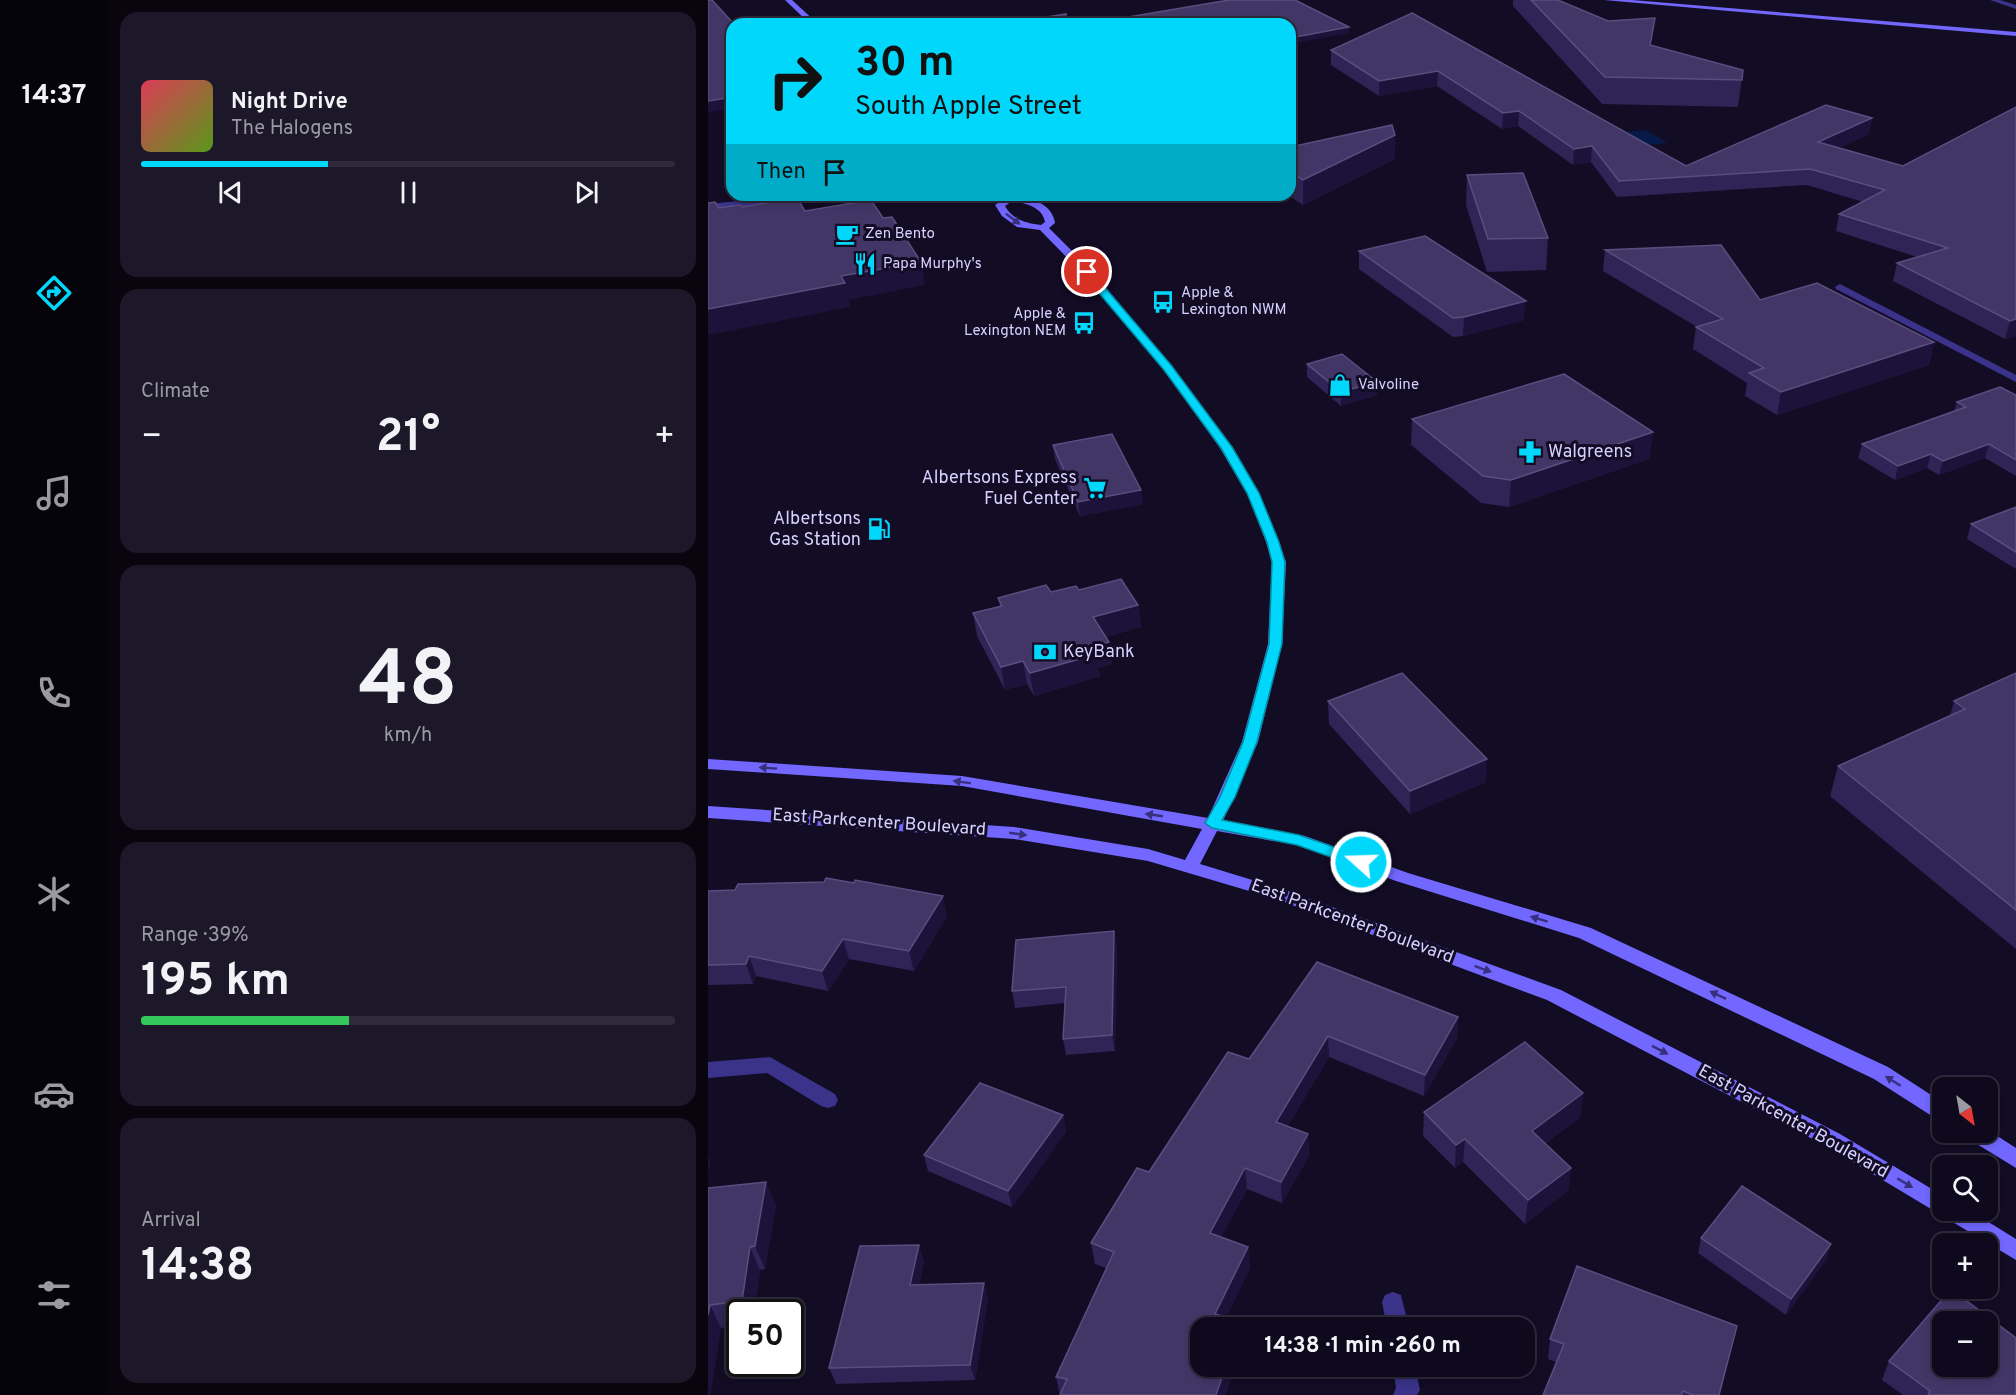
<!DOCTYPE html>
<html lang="en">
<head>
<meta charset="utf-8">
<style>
  :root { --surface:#0e091c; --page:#1c1729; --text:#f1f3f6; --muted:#9b9aa3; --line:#2e2a3b; --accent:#00d7fb }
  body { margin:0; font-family:Overpass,sans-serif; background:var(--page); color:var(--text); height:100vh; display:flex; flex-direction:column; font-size:22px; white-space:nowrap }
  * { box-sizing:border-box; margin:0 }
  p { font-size:20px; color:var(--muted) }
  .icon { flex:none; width:33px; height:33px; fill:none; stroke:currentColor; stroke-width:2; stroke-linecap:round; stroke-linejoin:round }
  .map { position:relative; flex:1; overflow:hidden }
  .sheet { display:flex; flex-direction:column; gap:12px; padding:12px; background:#08050f; width:600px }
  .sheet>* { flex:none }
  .banner { position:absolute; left:18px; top:18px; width:570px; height:183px; border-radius:18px; box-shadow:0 3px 9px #0003,0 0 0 2px var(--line); background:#00d7fb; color:#111; overflow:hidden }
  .needle { width:39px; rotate:149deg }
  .fabs { position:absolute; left:1224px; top:1077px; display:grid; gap:12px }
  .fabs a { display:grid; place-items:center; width:66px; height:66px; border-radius:12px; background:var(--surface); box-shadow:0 3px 9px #0003,0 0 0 2px var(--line); font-size:30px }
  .speed { position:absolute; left:18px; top:1299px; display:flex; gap:12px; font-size:30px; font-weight:700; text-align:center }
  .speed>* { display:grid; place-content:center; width:78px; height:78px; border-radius:50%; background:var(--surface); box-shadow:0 3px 9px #0003,0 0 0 2px var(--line); line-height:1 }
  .speed .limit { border:3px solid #111; border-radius:9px; background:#fff; color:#111 }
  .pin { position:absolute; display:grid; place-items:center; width:51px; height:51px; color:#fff; margin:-26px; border:3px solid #fff; border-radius:50%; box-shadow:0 2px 6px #0007 }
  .me { position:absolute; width:66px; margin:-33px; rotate:290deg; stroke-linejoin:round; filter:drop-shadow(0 0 4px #0008) }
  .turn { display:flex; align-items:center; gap:21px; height:126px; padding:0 30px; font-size:27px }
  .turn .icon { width:78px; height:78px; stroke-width:2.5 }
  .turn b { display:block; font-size:42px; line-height:51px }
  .then { display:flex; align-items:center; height:57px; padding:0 30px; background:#0003; gap:12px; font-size:22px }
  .big { font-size:45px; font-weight:700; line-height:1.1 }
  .sheet .card { flex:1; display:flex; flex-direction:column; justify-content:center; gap:9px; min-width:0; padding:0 21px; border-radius:18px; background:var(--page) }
  .sheet .dial { align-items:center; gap:0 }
  .dial b { font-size:78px; line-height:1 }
  .song { display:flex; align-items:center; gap:18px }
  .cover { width:72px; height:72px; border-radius:9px; background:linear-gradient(135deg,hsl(350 70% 55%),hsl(90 70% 35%)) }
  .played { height:6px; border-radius:3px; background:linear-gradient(90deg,var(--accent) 35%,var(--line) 35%) }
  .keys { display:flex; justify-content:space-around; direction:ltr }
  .heat { display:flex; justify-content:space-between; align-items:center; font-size:33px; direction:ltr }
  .charge { height:9px; border-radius:4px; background:linear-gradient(90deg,#34c759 39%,var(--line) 0) }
  .trip { position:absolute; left:482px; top:1317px; width:345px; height:60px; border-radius:18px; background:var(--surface); box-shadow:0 3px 9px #0003,0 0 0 2px var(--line); font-weight:700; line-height:60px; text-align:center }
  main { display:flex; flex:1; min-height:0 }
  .dock { display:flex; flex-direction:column; width:108px; justify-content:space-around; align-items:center; background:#06040b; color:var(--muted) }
  .dock .icon { width:42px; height:42px }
  .dock .current { color:var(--accent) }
  .dock b { font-size:27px; color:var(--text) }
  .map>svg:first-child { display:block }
</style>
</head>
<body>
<main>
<nav class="dock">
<b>14:37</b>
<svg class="icon current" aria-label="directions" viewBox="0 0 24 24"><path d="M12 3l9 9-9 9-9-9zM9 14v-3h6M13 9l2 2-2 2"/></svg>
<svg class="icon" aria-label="music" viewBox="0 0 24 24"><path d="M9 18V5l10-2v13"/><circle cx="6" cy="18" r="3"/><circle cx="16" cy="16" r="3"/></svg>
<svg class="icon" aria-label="phone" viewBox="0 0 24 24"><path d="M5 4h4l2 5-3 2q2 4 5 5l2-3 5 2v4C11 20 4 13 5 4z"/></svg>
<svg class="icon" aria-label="climate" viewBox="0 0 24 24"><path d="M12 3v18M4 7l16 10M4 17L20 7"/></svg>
<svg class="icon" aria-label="car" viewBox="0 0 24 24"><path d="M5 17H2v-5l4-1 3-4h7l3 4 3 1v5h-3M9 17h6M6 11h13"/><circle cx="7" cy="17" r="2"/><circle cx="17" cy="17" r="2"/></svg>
<svg class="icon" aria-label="filters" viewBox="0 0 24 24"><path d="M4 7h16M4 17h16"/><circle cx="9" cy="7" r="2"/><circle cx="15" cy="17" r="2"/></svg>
</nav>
<section class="sheet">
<div class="card">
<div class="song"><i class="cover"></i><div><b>Night Drive</b><p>The Halogens</p></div></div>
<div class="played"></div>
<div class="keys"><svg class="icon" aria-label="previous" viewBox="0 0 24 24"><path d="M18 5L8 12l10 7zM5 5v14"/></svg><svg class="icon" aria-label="pause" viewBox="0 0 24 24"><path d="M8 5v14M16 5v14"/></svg><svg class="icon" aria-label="next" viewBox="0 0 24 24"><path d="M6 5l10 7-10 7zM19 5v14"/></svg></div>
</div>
<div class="card"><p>Climate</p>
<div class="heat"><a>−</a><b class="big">21°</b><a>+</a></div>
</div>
<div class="card dial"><b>48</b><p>km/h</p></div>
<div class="card"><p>Range · 39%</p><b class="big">195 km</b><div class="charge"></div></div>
<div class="card"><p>Arrival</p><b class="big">14:38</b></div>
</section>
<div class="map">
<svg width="1308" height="1395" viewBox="0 0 1308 1395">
  <rect width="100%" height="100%" fill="#120c25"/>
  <path fill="#051a46" d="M938,130L960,143L940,145L918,132Z"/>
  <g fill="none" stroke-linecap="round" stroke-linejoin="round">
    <g fill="#3a3389" fill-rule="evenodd">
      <path d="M1282,0H1292L1308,5V9Z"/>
      <path d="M92,195H124L119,198L0,210V204Z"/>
      <path d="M1132,284L1308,375V382L1128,289L1127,287Z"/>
      <path d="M62,1057L127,1094L130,1100L127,1106L120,1108L113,1106L59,1073L0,1078V1062Z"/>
      <path d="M685,1292L693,1295L701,1328H679L674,1302L677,1295Z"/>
      <path d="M685,1366H707L712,1390L709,1395H685L688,1388Z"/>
    </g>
    <g fill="#7267ff" fill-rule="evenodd">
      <path d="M77,0H84L110,24H102Z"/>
      <path d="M896,0H924L1308,32V36Z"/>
      <path d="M302,195C320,197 344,202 347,223L341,228L383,270L464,366L522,444L551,493L578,562L574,644L550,742L515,821L597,836L700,873L883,928L1180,1067L1234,1102V1120L1227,1118L1166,1079L871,938L688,881L589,845L509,831L492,864L580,891L853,990L1132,1134L1234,1195V1210H1261L1308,1239V1260L1118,1146L839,1000L568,899L440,861L306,839L0,818V806L306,827L440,849L477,860L494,829L254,786L0,769V759L254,776L500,818L534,742L560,644L564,562L558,542L539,493L512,448L456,370L375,274L332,230L309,227L294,216L287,205ZM304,201C317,203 335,207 337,222L333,225C318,223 305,220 297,206Z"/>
      <path d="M1280,1130L1308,1148V1168L1259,1138L1256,1132H1280Z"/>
    </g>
  </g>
  <g fill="#302355">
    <path d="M805,0H850L943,45L1035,70L1030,107L894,104L805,6Z"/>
    <path d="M704,13L978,166L1164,118L1161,134L1130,148L1195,166L1308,107V336L1297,339L1185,281L1189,263L1209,257L1128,231L1131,214L1155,202L1099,185L909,197L883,162L865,165L810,126L794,129L729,86L671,96L623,65V50Z"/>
    <path d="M582,147L687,159L595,205L580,195H582Z"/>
    <path d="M759,175L840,238L838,270L779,272L758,205Z"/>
    <path d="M897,250L1052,300L1226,342L1221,365L1069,415L1037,396L1039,383L985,349L988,327H989L895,271Z"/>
    <path d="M651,251L816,320L755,336L745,337L651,269Z"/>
    <path d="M599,364L669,395L633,406L599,377Z"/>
    <path d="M1308,395V476L1277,458L1231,475L1219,468L1187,480L1150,458L1154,444L1246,411L1249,402Z"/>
    <path d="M704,419L945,432L941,459L801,507L773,503L703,445Z"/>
    <path d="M345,445L435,504L372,516L347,459Z"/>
    <path d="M1308,507V569L1259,539L1263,524Z"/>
    <path d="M371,590L430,605L433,627L397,637L401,642L404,664L390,668L392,676L326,696L319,684L297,690L269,636L265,613L292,606L290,598Z"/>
    <path d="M1308,673V949L1122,796L1130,766L1242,716L1246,701Z"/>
    <path d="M620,701L778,782L702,814L621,724Z"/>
    <path d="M27,890L239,916L206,971L141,959L120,991L48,976L45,984L0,985V891Z"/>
    <path d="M406,931L409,948L407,1051L358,1055L355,1039L357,1003L307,1008L304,991Z"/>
    <path d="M609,962L750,1017L749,1038L716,1096L621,1057L579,1127L600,1134L601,1156L574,1203L539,1189L513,1237L540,1247L542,1268L518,1317L535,1322V1328H492V1366H528L517,1395H352L348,1377L398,1268L387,1264L383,1243L441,1172L541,1059Z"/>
    <path d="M875,1093L872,1117L837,1143L863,1168L860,1191L817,1224L755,1162L747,1168L715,1136L716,1112Z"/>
    <path d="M355,1115L358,1132L304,1207L220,1171L216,1155Z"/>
    <path d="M0,1188L68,1205L57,1269L52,1270L46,1312H32V1326L13,1328L2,1395Z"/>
    <path d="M993,1238L1123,1244L1118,1260L1078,1315L990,1253Z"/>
    <path d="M216,1261L211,1285L276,1283L280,1299L267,1380L128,1384L121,1368Z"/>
    <path d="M842,1339L1011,1395H835L848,1362L840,1359Z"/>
    <path d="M1181,1361L1308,1395H1195L1174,1380Z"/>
  </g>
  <g fill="#1c123a">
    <path d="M947,18L944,43L939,71L942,45Z"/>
    <path d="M641,27V33L582,44V38Z"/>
    <path d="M730,71L729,86L671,96V81Z"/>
    <path d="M24,97V108L0,112V101Z"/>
    <path d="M811,111L810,126L794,129L795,113Z"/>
    <path d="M1164,118L1161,134L1107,158L1110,142Z"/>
    <path d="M687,135V159L595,205V180Z"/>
    <path d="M884,146L883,162L865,165L866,149Z"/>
    <path d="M213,262L217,285L141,300L142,307L0,335V309L133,276Z"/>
    <path d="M818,301L816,320L755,336L756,317Z"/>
    <path d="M1308,319V336L1297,339L1302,321Z"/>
    <path d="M1226,342L1221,365L1069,415L1073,392Z"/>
    <path d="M669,382V395L633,406V392Z"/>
    <path d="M945,432L941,459L801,507L803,480Z"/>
    <path d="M1281,444L1277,458L1231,475L1235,461Z"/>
    <path d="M1223,454L1219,468L1187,480L1190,466Z"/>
    <path d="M433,490L435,504L372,516L370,502Z"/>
    <path d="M430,605L433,627L388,639L385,617Z"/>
    <path d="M401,642L404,664L390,668L392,676L326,696L322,673L384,646Z"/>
    <path d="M315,661L319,684L297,690L293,667Z"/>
    <path d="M779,759L778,782L702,814V791Z"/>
    <path d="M235,896L239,916L206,971L201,951Z"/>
    <path d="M406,931L409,948L407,1051L404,1035Z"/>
    <path d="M135,939L141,959L120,991L114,971Z"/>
    <path d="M41,956L48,976L45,984L38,964Z"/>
    <path d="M750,1017L749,1038L716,1096L717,1075Z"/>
    <path d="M620,1036L621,1057L569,1143L568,1122Z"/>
    <path d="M875,1093L872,1117L821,1154L824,1131Z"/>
    <path d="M355,1115L358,1132L304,1207L300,1191Z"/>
    <path d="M600,1134L601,1156L574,1203L573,1182Z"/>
    <path d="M757,1139L755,1162L747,1168L748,1145Z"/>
    <path d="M0,1156L3,1162L0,1174Z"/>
    <path d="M537,1168L539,1189L504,1254L502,1233Z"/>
    <path d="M863,1168L860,1191L817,1224L820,1200Z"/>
    <path d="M58,1182L68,1205L57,1269L47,1246Z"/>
    <path d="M1123,1244L1118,1260L1078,1315L1083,1299Z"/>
    <path d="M211,1245L216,1261L208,1301L202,1285Z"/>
    <path d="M42,1247L52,1270L46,1312H39L34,1301Z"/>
    <path d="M540,1247L542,1268L513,1328L507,1314Z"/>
    <path d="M276,1283L280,1299L267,1380L262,1365Z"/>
    <path d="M2,1305L13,1328L2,1395H0V1315Z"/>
    <path d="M518,1366H528L517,1395H508Z"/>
  </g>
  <g fill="#423667" stroke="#594e7f" stroke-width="1.5" fill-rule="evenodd">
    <path d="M0,0H4L26,24H24V97L0,101Z"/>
    <path d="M521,0H587L641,27L582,38V24H379Z"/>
    <path d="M823,0H850L900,21L947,18L942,45L1035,70L1034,80L897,77Z"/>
    <path d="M704,13L978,166L1118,105L1164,118L1110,142L1195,166L1308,107V319L1302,321L1189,263L1240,248L1131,214L1177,190L1102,169L911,181L884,146L866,149L811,111L795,113L730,71L671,81L623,50Z"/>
    <path d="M358,14L357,24H296Z"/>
    <path d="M684,125L687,135L595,180L582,172V147Z"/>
    <path d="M815,173L840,238L780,239L759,175Z"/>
    <path d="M89,198L97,211L163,200L175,218L184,217L213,262L133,276L137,283L0,309V203L7,202L11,208L32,205L34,207Z"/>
    <path d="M717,236L818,301L756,317L745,318L651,251Z"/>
    <path d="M1013,245L1052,300L1109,283L1226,342L1073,392L1041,373L1056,368L988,327L1015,319L897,250Z"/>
    <path d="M634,354L669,382L633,392L599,364Z"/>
    <path d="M856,374L945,432L803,480L775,476L704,419Z"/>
    <path d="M1292,387L1308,395V460L1281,444L1235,461L1223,454L1190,466L1154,444L1258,407L1249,402Z"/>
    <path d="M404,434L433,490L370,502L345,445Z"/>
    <path d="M1308,507V552L1263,524Z"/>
    <path d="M413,579L430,605L385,617L401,642L384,646L389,654L322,673L315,661L293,667L265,613L294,606L290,598L338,585L343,592L368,586L371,590Z"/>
    <path d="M694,673L779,759L702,791L620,701Z"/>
    <path d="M1308,673V910L1130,766L1257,709L1246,701Z"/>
    <path d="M118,878L146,883L147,880L235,896L201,951L135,939L114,971L41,956L38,964L0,965V891L27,890L30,884L116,882Z"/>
    <path d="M406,931L404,1035L355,1039L358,987L304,991L308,940Z"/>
    <path d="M609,962L750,1017L717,1075L620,1036L568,1122L600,1134L573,1182L537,1168L502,1233L540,1247L507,1314L535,1322L532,1328H492V1366H518L508,1395H352L359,1379L348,1377L406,1252L383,1243L429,1168L441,1172L520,1052L541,1059Z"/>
    <path d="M817,1042L875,1093L824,1131L863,1168L820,1200L757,1139L748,1145L716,1112Z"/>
    <path d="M272,1083L355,1115L300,1191L216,1155Z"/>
    <path d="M58,1182L47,1246L42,1247L34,1301L2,1305L0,1315V1188Z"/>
    <path d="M1034,1186L1123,1244L1083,1299L993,1238Z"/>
    <path d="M211,1245L202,1285L276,1283L262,1365L121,1368L152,1246Z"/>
    <path d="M869,1266L1029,1326L1011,1395H985L975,1391L973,1395H835L856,1344L842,1339Z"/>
    <path d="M1243,1289L1308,1338V1395H1220L1222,1391L1181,1361ZM1234,1322H1280V1366H1234Z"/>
  </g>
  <defs><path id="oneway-solid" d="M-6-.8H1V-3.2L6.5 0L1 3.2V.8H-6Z" transform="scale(1.5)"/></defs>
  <g fill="#38307c">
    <use href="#oneway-solid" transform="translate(305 219) rotate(37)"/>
    <use href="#oneway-solid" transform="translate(60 768) rotate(-176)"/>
    <use href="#oneway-solid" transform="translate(254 782) rotate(-173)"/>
    <use href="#oneway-solid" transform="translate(446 815) rotate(-172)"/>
    <use href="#oneway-solid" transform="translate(310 834) rotate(8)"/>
    <use href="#oneway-solid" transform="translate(831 919) rotate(-163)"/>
    <use href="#oneway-solid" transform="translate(775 969) rotate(20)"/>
    <use href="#oneway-solid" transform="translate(1010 995) rotate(-155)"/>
    <use href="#oneway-solid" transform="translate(952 1050) rotate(27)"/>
    <use href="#oneway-solid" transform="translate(1185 1081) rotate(-148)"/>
    <use href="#oneway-solid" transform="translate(1197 1183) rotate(31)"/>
  </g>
  <path fill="#00d7fb" stroke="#008ca3" stroke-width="1.5" d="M375,270H382L463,365L524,447L551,493L571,542L577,562L574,644L549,742L527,797L514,820L591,835L658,858L661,862L658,866H648L589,845L504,828L497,823L512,797L535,742L561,644L564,562L559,542L539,493L513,448L456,370L375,274Z"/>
  <defs>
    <g id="cafe-bare" transform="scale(1.8)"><path d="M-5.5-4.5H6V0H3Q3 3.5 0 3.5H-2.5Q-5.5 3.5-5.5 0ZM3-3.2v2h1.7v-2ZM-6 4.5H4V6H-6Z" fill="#00d7fb" stroke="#120c25" stroke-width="2.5" paint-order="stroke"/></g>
    <g id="restaurant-bare" transform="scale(1.8)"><path d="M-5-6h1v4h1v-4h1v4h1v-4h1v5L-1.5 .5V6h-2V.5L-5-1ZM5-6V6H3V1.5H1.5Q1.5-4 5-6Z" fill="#00d7fb" stroke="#120c25" stroke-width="2.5" paint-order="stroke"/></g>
    <g id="bus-bare" transform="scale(1.8)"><path d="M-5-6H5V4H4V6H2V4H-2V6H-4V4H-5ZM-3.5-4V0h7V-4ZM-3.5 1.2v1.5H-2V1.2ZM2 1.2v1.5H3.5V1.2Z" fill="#00d7fb" stroke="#120c25" stroke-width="2.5" paint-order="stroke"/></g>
    <g id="shop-bare" transform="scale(1.8)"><path d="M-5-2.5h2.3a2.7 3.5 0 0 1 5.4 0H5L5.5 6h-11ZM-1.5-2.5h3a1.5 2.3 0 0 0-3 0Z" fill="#00d7fb" stroke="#120c25" stroke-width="2.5" paint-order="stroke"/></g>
    <g id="pharmacy-bare" transform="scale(1.8)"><path d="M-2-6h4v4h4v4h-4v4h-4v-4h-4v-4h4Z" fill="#00d7fb" stroke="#120c25" stroke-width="2.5" paint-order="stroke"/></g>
    <g id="supermarket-bare" transform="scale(1.8)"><path d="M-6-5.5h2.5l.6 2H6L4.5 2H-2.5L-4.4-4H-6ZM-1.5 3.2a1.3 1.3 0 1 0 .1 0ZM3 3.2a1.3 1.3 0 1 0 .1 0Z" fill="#00d7fb" stroke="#120c25" stroke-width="2.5" paint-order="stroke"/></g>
    <g id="fuel-bare" transform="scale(1.8)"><path d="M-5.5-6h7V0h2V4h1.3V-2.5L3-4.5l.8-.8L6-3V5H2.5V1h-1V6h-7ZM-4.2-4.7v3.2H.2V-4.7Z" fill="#00d7fb" stroke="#120c25" stroke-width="2.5" paint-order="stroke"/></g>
    <g id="bank-bare" transform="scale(1.8)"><path d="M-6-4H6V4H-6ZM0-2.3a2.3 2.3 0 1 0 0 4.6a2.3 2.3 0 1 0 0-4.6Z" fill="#00d7fb" stroke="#120c25" stroke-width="2.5" paint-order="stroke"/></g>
  </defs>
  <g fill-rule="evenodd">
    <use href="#cafe-bare" x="139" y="234"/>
    <use href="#restaurant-bare" x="157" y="264"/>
    <use href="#bus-bare" x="455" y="302"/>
    <use href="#bus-bare" x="376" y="323"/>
    <use href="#shop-bare" x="632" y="385"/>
    <use href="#pharmacy-bare" x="822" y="452"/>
    <use href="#supermarket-bare" x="387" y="488"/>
    <use href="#fuel-bare" x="171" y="529"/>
    <use href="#bank-bare" x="337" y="652"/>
  </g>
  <g text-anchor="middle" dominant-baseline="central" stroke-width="6" stroke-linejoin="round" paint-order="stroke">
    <g font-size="15" fill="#d8d0ff" stroke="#120c25" text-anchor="start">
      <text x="157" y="234">Zen Bento</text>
      <text x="175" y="264">Papa Murphy's</text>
      <text x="473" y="293">Apple &amp;<tspan x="473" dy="17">Lexington NWM</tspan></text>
      <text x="358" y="314" text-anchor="end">Apple &amp;<tspan x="358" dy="17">Lexington NEM</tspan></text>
      <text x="650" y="385">Valvoline</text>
    </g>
    <g font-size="18" fill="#d8d0ff" stroke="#120c25" text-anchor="start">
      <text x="840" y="452">Walgreens</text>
      <text x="369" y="478" text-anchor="end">Albertsons Express<tspan x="369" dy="21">Fuel Center</tspan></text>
      <text x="153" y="519" text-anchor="end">Albertsons<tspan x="153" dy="21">Gas Station</tspan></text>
      <text x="355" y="652">KeyBank</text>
    </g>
    <g font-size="18" fill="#d8d0ff" stroke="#120c25">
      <text transform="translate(171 823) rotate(4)">East Parkcenter Boulevard</text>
      <text transform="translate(644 922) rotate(20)">East Parkcenter Boulevard</text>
      <text transform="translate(1085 1122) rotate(29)">East Parkcenter Boulevard</text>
    </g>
  </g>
</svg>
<div class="fabs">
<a><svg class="needle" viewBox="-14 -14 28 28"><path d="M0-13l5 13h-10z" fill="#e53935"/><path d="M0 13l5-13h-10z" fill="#9b9aa3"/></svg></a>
<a><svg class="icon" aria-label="search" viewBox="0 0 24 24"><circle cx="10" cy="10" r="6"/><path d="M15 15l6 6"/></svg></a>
<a>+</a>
<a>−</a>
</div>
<div class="speed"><div class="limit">50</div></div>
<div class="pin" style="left:379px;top:272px;background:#d93025"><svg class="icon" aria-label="arrive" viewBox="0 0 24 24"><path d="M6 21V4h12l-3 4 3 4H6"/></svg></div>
<svg class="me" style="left:653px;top:862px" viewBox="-20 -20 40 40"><circle r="17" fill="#00d7fb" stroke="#fff" stroke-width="3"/><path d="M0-11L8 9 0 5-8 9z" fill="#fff"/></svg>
<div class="trip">14:38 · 1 min · 260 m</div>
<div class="banner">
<div class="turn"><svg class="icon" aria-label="right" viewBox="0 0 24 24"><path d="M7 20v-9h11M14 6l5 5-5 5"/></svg><div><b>30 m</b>South Apple Street</div></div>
<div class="then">Then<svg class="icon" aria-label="arrive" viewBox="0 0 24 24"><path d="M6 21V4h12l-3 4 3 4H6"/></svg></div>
</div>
</div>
</main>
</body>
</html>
